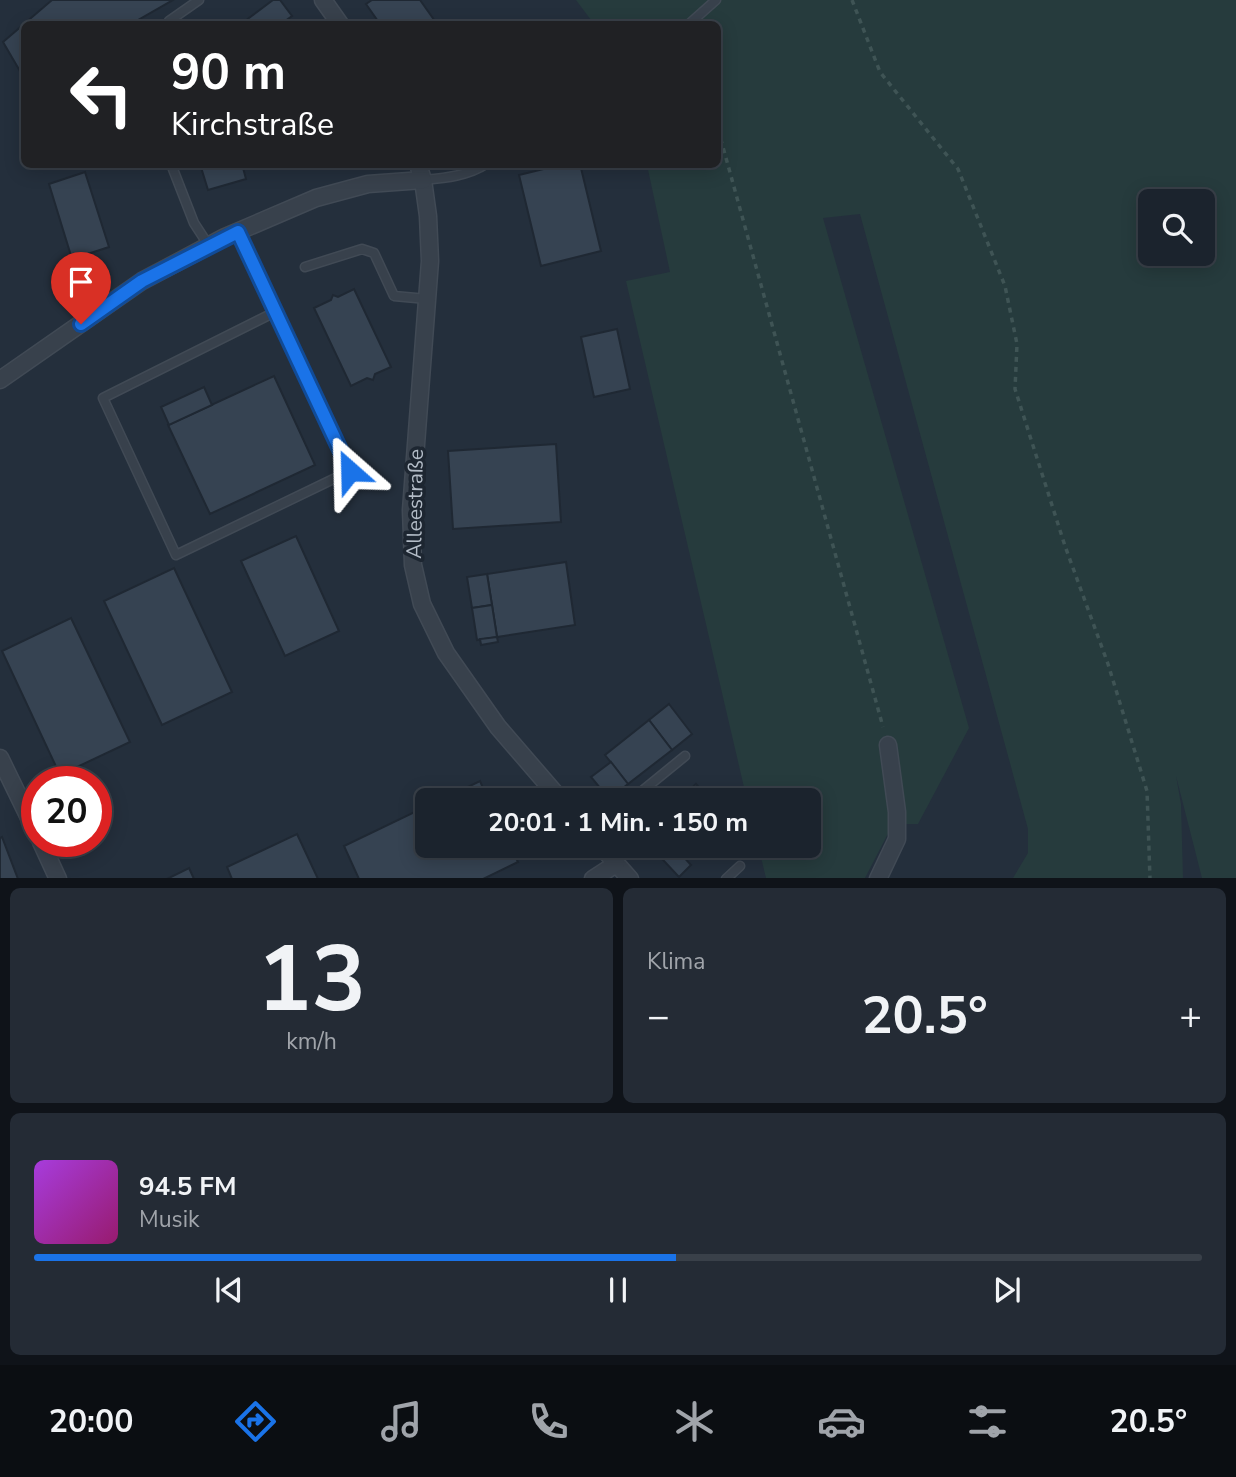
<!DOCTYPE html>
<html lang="de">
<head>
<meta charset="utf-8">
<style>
  :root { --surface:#1b232d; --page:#242b35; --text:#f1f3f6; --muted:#a0a4aa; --line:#394049; --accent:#1a73e8 }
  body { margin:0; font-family:"Nunito Sans",sans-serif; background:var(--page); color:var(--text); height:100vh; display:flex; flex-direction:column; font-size:26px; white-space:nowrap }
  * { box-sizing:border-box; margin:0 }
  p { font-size:23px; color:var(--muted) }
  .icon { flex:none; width:38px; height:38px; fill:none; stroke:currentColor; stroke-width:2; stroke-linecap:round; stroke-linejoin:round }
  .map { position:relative; height:878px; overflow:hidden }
  .sheet { display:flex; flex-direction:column; gap:10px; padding:10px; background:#0f1319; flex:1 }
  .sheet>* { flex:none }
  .hud { position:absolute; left:21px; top:21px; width:700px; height:147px; border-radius:10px; box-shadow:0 4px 18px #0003,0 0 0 2px var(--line); background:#202124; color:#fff; overflow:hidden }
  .fabs { position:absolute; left:1138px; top:189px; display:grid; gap:14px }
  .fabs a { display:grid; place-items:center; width:77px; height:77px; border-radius:10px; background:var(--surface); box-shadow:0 4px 18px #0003,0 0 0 2px var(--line); font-size:35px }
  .speed { position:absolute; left:21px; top:766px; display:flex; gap:14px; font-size:35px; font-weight:700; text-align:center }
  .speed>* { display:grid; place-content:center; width:91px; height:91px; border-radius:50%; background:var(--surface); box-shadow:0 4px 18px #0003,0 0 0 2px var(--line); line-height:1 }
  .speed .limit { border:10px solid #d22; background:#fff; color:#111 }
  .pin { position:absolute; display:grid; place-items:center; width:60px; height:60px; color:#fff; margin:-72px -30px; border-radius:50% 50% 50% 0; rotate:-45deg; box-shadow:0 0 7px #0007 }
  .pin .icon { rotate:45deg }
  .me { position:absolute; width:77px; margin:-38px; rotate:335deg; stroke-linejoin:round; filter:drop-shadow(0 0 5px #0008) }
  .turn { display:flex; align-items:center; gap:24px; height:147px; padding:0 35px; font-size:32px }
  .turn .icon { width:91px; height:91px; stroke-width:2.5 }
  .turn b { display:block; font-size:49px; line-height:60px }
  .big { font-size:52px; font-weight:700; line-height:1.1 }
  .sheet .widget { flex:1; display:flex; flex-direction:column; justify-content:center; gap:10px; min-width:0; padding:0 24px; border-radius:10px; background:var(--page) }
  .sheet .dial { align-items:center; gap:0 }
  .dial b { font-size:91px; line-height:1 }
  .song { display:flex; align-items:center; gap:21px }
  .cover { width:84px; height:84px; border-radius:10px; background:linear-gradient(135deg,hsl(280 70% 55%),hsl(320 70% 35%)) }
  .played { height:7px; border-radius:4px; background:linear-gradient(90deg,var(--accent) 55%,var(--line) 55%) }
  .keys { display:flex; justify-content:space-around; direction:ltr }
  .heat { display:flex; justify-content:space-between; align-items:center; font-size:38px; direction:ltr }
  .sheet .tiles { flex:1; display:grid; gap:10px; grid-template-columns:1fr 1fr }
  .widget:last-child { grid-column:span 2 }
  .trip { position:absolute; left:415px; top:788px; width:406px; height:70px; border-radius:10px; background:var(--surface); box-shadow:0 4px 18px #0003,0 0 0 2px var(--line); font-weight:700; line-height:70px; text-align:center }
  .dock { display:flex; height:112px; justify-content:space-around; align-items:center; background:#0b0e12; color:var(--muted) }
  .dock .icon { width:49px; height:49px }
  .dock .selected { color:var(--accent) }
  .dock b { font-size:32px; color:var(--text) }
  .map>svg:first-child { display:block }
</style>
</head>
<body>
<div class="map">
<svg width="1236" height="879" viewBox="0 0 1236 879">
  <rect width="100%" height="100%" fill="#242f3c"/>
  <path fill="#263b3d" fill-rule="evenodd" d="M576,0H1236V878H1202L1176,776L1181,804L1183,878H1013L1028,853V829L860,214L823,218L969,728L918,824H893L865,878H766L758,845H808V800H747L626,281L670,272L647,165L718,164V24H594ZM1150,201H1202V254H1150Z"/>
  <g fill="#364352" stroke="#1f2833" stroke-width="2">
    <path d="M52,0H173L131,24H24V78L3,42Z"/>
    <path d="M273,0H280L292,16L281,24H241Z"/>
    <path d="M372,0H420L437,24H380L366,4Z"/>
    <path d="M200,164H242L246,179L208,190Z"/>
    <path d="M564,164H580L601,251L541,266L519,175Z"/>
    <path d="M85,172L109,247L72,259L49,184Z"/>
    <path d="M354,289L391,367L375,374L373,380L367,378L351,386L314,308L331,300L333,295L338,297Z"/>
    <path d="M617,329L630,389L594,397L581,337Z"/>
    <path d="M274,376L315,465L210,514L168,425Z"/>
    <path d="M204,387L212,405L169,425L161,407Z"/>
    <path d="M556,444L561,522L453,529L448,451Z"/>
    <path d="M296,536L339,631L285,656L241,561Z"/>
    <path d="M566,562L575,625L497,637L487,574Z"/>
    <path d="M174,568L232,692L162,725L104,601Z"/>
    <path d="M487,574L492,605L472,608L467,577Z"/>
    <path d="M492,605L497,637L477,640L472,608Z"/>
    <path d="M71,618L130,742L60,775L2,651Z"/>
    <path d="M497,637L498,642L481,645L480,639Z"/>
    <path d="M669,704L692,734L672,750L649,720Z"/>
    <path d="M649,720L672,750L628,784L605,755Z"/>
    <path d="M611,762L628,784L609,799L591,777Z"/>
    <path d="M480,781L488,800H441Z"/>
    <path d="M696,784L710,800H679Z"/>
    <path d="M427,806V845H510L518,862L483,879H359L344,846Z"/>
    <path d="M297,834L318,879H232L227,867Z"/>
    <path d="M2,837L18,879H0V838Z"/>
    <path d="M649,845H673L691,865L679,877Z"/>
    <path d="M673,845H694L683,855Z"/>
    <path d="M189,868L194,879H167Z"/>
  </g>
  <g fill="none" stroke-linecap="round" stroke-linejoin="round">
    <g stroke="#414a55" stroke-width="11">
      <g id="lane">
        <path d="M169,21L199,0"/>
        <path d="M689,24L716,0"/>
        <path d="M171,164L194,223L209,246"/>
        <path d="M423,180C444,178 468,176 486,164"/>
        <path d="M238,232L350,471L176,555L103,398L275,312"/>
        <path d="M305,267L362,249L374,253L394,296L427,299"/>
        <path d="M631,800L685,756"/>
        <path d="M726,879L740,866"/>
      </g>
    </g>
    <g stroke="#414a55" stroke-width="19">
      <g id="street">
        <path d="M323,0L340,24"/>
        <path d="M418,164L423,180L428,216L430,261L411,510L413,565L422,604L446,653L498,727L561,800"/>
        <path d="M0,380L142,281L225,237L316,198L368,184L423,180"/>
        <path d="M0,758L37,834"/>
        <path d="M41,842L58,879"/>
        <path d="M600,845L630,879"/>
        <path d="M593,879L616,864"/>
        <path d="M878,879L897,839V812L888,745"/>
      </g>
    </g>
    <g stroke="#3f5455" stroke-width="3.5" stroke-dasharray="5 5" stroke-linecap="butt">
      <path d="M852,0L880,72L958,169L1005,286L1017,344L1015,389L1065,546L1108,664L1147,791L1150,879"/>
      <path d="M718,129L883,727"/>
    </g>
    <use href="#lane" stroke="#38414c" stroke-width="8"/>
    <use href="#street" stroke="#38414c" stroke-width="16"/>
  </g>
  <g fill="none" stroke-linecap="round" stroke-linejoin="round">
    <g stroke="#114b97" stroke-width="18">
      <path id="route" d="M81,324L142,281L238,232L350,471"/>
    </g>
    <use href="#route" stroke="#1a73e8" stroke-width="12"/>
  </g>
  <g text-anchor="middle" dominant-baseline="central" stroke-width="7" stroke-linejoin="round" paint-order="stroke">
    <g font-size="21" fill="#b3bcc7" stroke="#1d2631">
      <text transform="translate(415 504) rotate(-89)">Alleestraße</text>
    </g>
  </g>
</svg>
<div class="fabs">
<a><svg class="icon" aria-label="search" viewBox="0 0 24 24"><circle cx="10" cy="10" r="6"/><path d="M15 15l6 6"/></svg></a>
</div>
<div class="speed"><div class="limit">20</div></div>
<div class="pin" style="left:81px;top:324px;background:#d93025"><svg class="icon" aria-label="arrive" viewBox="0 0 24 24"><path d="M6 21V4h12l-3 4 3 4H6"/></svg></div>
<svg class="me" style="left:350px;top:471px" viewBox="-20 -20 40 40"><path d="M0-17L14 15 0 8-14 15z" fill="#1a73e8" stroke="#fff" stroke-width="4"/></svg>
<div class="trip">20:01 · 1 Min. · 150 m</div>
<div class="hud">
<div class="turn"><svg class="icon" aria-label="left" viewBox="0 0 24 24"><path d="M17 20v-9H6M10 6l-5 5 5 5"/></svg><div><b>90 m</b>Kirchstraße</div></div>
</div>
</div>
<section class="sheet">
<div class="tiles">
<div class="widget dial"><b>13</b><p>km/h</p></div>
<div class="widget"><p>Klima</p>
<div class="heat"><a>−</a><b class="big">20.5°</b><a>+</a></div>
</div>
<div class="widget">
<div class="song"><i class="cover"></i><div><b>94.5 FM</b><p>Musik</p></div></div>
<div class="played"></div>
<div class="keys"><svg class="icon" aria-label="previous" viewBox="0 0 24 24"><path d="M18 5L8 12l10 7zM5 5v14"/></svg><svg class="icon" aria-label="pause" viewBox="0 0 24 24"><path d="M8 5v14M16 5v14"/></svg><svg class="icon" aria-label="next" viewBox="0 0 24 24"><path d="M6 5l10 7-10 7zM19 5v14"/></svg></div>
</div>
</div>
</section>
<nav class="dock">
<b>20:00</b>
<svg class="icon selected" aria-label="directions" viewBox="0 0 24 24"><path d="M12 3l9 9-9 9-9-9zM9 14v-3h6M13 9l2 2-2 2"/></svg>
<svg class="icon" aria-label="music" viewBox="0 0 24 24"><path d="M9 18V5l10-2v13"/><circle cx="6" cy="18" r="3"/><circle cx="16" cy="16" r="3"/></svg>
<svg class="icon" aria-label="phone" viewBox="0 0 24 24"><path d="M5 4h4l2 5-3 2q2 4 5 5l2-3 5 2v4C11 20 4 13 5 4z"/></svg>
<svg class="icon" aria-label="climate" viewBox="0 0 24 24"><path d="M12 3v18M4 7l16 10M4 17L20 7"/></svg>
<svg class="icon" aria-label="car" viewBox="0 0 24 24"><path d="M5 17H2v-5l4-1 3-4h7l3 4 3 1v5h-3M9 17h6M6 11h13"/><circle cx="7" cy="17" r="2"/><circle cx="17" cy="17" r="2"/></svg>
<svg class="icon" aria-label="filters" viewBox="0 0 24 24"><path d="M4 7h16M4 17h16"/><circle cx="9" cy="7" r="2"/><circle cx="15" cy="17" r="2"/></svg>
<b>20.5°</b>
</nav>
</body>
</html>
